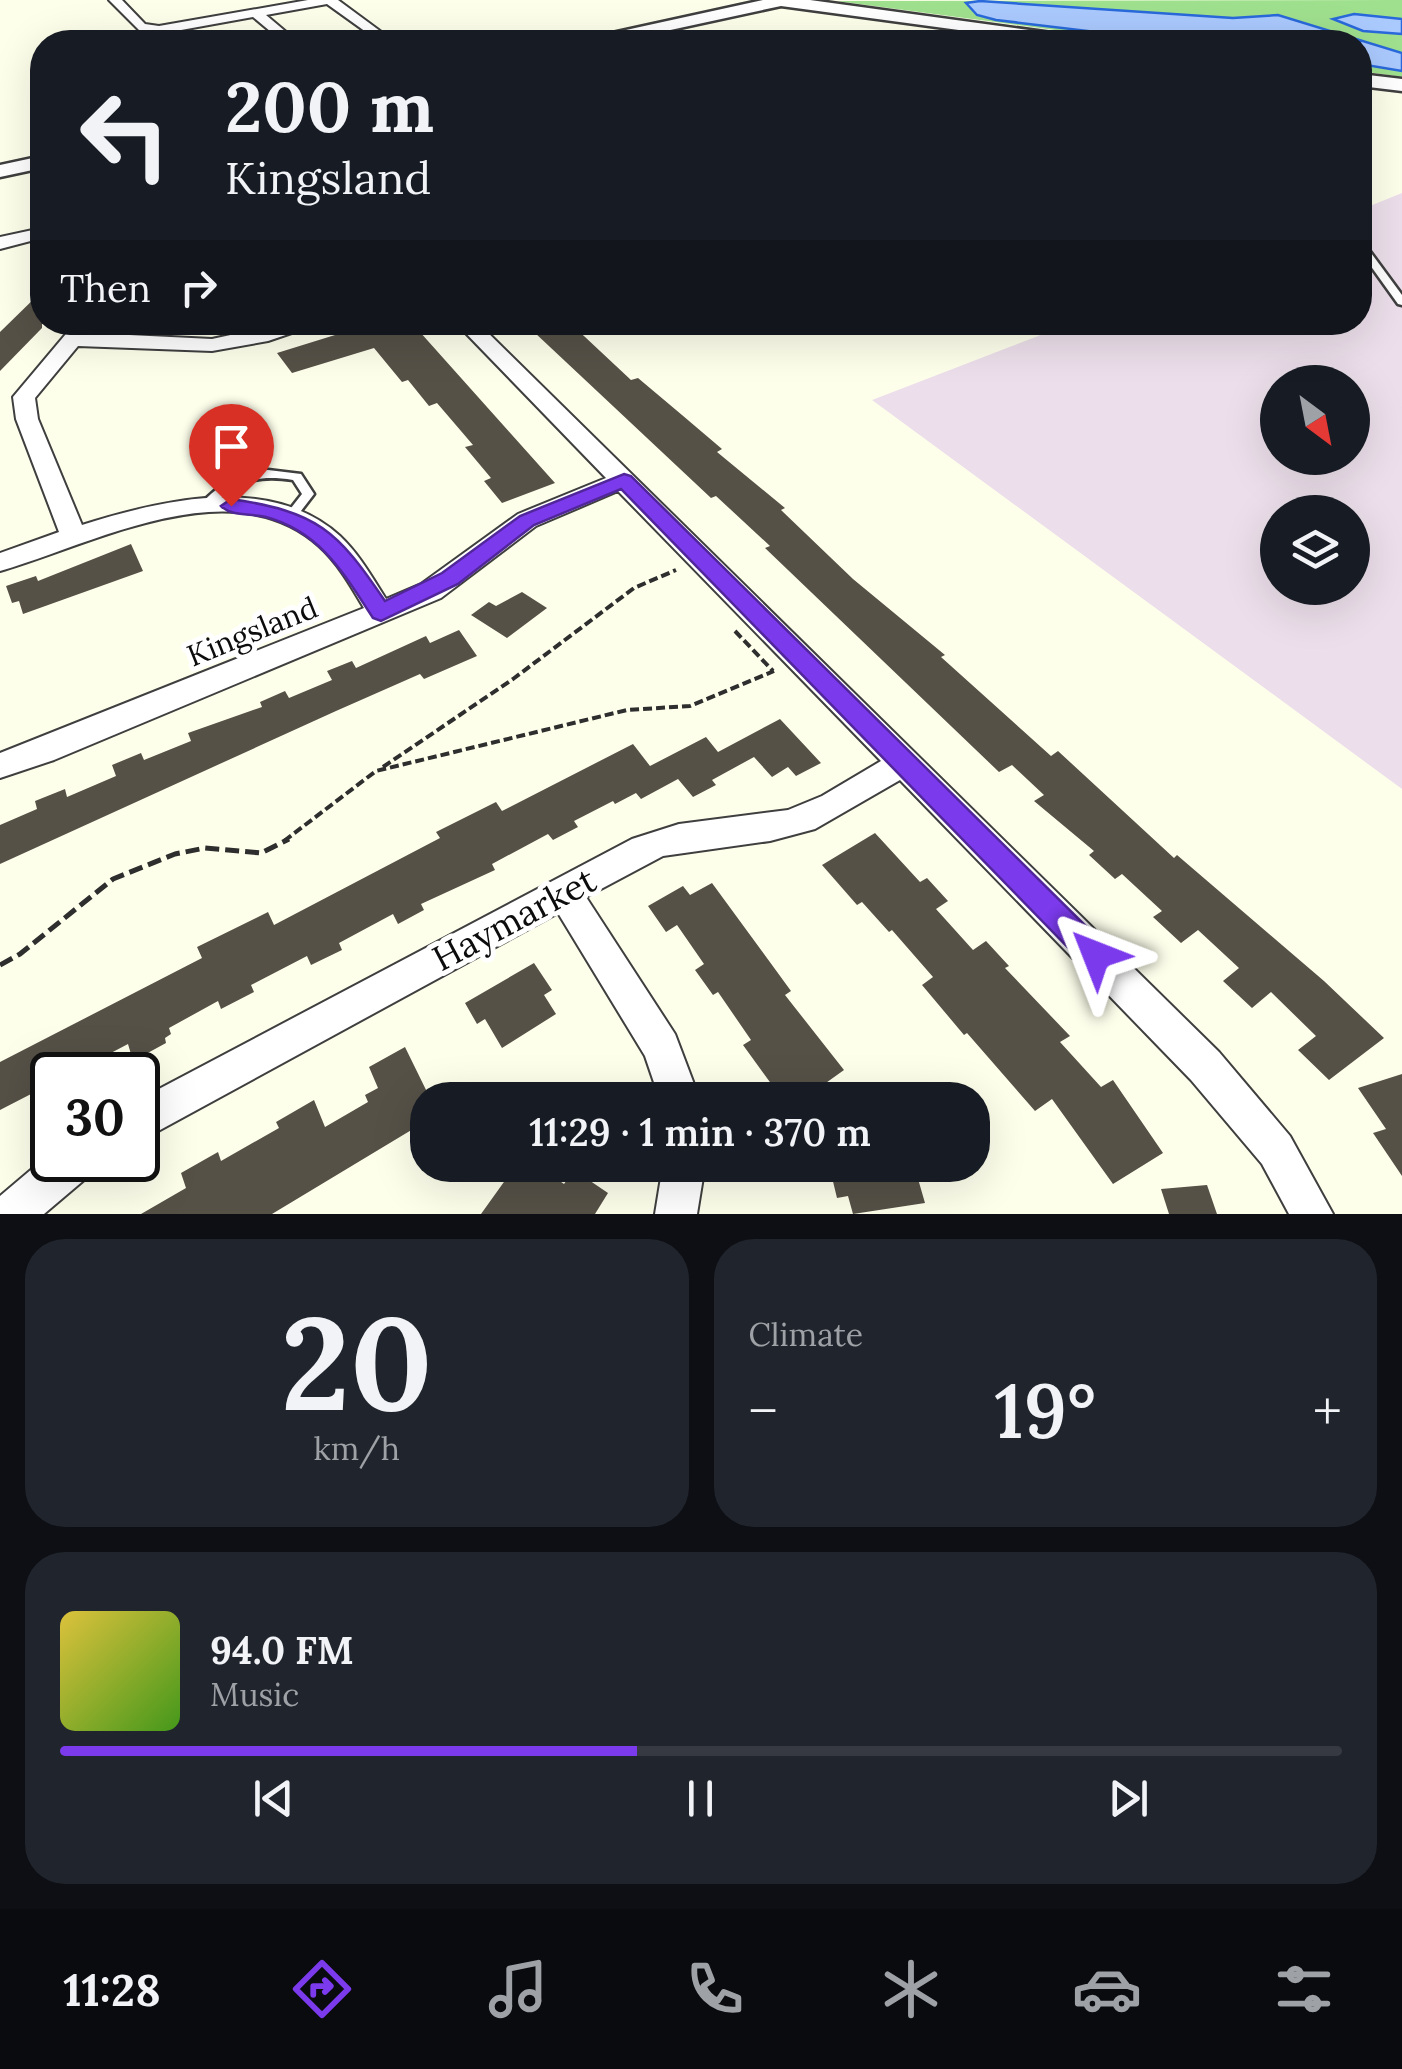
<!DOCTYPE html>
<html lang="en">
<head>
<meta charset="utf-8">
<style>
  :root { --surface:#171b24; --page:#20242c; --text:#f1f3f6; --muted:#9ea1a6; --line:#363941; --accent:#7c3aed }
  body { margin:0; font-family:Lora,serif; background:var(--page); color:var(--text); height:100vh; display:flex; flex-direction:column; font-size:38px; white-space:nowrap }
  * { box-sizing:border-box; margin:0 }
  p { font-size:32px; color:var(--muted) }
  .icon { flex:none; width:55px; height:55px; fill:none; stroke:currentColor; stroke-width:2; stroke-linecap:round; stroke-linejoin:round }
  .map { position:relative; height:1214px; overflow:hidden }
  .drawer { display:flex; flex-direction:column; gap:25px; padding:25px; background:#0d0f14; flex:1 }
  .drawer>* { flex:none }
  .guide { position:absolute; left:30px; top:30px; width:1342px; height:305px; border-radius:40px; box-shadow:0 10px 40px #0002; background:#171b24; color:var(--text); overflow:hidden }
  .needle { width:65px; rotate:148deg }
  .buttons { position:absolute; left:1260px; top:365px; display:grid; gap:20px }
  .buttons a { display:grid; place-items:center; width:110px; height:110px; border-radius:50%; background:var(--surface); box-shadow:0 10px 40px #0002; font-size:50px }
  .speed { position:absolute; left:30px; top:1052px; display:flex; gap:20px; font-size:50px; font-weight:700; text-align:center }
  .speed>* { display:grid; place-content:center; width:130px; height:130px; border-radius:50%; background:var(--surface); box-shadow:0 10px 40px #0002; line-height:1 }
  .speed .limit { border:5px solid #111; border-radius:15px; background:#fff; color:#111 }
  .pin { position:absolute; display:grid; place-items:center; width:85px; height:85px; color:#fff; margin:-102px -42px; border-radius:50% 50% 50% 0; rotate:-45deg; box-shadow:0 0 10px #0007 }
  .pin .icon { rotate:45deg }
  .me { position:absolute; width:110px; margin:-55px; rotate:315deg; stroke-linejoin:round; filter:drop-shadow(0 0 8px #0008) }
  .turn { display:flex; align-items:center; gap:35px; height:210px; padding:0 30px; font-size:45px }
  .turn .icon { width:130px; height:130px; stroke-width:2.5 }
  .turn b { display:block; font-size:70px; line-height:85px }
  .then { display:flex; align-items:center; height:95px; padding:0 30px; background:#0003; gap:20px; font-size:38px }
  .big { font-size:75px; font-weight:600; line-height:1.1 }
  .drawer .card { flex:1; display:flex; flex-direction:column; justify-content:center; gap:15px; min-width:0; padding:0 35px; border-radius:40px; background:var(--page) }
  .drawer .dial { align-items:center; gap:0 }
  .dial b { font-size:130px; line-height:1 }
  .song { display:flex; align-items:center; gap:30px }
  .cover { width:120px; height:120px; border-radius:15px; background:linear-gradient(135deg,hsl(50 70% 55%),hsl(100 70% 35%)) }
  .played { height:10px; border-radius:5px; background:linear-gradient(90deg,var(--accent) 45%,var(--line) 45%) }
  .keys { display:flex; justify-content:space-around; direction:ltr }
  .heat { display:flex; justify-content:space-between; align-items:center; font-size:55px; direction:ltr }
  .drawer .tiles { flex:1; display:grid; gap:25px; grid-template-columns:1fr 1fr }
  .card:last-child { grid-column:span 2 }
  .trip { position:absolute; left:410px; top:1082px; width:580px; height:100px; border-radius:40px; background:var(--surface); box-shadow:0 10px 40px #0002; font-weight:600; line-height:100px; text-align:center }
  .dock { display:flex; height:160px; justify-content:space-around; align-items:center; background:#090b0e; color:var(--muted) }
  .dock .icon { width:70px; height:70px }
  .dock .on { color:var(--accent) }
  .dock b { font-size:45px; color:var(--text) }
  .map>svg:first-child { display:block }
</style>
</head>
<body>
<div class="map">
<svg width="1402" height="1214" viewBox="0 0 1402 1214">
  <rect width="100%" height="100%" fill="#feffeb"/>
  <path fill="#ecdfeb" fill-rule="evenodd" d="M1402,193V789L872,400L1072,323L1360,322V210ZM1278,382H1352V458H1278ZM1278,512H1352V588H1278Z"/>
  <path fill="#9fe08e" d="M1402,0V77L1360,71V42H1146L836,1Z"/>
  <g fill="#aac9fd" stroke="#2969db" stroke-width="2.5">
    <path d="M980,1L1233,18L1278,15L1402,53V71L1360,64V42H1180L996,20L977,15L966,3Z"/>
    <path d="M1354,14L1402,19V34L1363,31L1333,19Z"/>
  </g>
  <g fill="#565147">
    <path d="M42,291V328L0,371V332Z"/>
    <path d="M377,322H411L555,483L502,503L484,481L491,478L465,447L473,445L437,403L429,406L408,380L402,382L374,348L292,373L277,353Z"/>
    <path d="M533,322H569L631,380L638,378L682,415L722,449L717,452L785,508L781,510L853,579L945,655L941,657L1051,756L1058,751L1174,858L1177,855L1324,981L1384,1038L1329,1080L1298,1050L1316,1036L1271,992L1252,1008L1223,981L1239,968L1198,930L1181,943L1153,917L1162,911L1122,874L1115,879L1089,855L1094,851L1034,801L1044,795L1012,765L999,772L765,548L770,546L716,496L711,498L534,332L540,330Z"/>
    <path d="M131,544L143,571L23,614L19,601L12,603L6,586L36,576L38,581Z"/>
    <path d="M522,592L547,608L507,638L471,615L489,602L496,606Z"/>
    <path d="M459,630L477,656L424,679L420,674L336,711L0,864V825L37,809L35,801L65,789L67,797L116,776L112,765L141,753L144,760L191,741L188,733L262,707L260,702L285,691L289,698L332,680L327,671L352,661L356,668L426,636L430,643Z"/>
    <path d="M780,719L821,763L796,776L788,767L772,777L754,757L712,780L716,785L693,797L678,779L641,799L636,793L615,804L613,801L574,821L578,827L553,840L548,834L492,864L495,870L421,904L424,910L398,924L393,914L339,943L342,950L311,965L307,956L251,985L254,992L221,1009L218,1001L169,1028L171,1034L165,1038L166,1043L133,1061L128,1044L88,1065L91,1075H52V1101L37,1109L33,1093L0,1110V1062L202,958L197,947L268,912L274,925L440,838L436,832L496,802L502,811L633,744L650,766L706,737L718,752Z"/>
    <path d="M875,833L920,882L927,878L948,901L936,909L973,950L986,941L1009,966L1005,968L1070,1036L1060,1042L1101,1087L1113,1080L1163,1153L1113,1184L1052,1099L1035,1111L967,1033L964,1035L922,985L933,977L892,930L889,932L862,902L857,905L822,865Z"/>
    <path d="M712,883L791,991L785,995L844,1070L802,1100H783L743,1045L751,1040L718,992L713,995L695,970L704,964L677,925L666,932L648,906L683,886L690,895Z"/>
    <path d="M534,963L552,990L544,995L556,1014L502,1048L485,1019L477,1024L465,1003Z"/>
    <path d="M405,1047L428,1094V1120L272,1214H141L186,1188L181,1173L218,1152L221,1161L279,1128L276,1122L314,1100L325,1127L368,1102L365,1095L378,1088L369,1067Z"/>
    <path d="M1402,1074V1176L1373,1133L1386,1129L1358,1088Z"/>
    <path d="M516,1165H537L564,1184L574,1170L608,1193L595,1214H481Z"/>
    <path d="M829,1165H914L925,1203L853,1214L848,1196L837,1198Z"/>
    <path d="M1207,1185L1217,1214H1169L1161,1189Z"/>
  </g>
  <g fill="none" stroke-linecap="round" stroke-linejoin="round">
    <g stroke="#3f3f3f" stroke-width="5">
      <g id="service">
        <path d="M427,35H431L442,42H435L427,37Z"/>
        <path d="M1360,241L1363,242L1402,295V305L1398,304L1360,251Z"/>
        <path d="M268,470L301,474L314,494L294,520H286L284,517L302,494L293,480C253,474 238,482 209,509H201L199,506C218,485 239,471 268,470Z"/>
      </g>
    </g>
    <g stroke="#3f3f3f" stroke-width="4">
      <g id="minor">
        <path d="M109,0H122L145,24L159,26L308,0H338L395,42H380L327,4L266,15L298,42H283L253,17L159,34L141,32Z"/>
        <path d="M42,228V238L0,249V237Z"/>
        <path d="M76,322H97L88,333L212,339L290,322H324L268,341L212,351L78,346L35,398L38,419L82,525C161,500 271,473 340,536C359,554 372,577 386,599L421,584L518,514L606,478L455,322H477L1219,1052L1290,1136L1333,1214H1289L1262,1164L1191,1080L900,780L815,829L770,841L663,856L586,897L675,1034L700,1100H660L645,1056L558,913L138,1142V1100L632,839L679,824L788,810L822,796L881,761L618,491L536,526L441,598L54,760L0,778V753L364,608C351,586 338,563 319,546C232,467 92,545 0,571V553L59,532L16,419L13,397Z"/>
        <path d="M52,1152V1160H96L90,1175L44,1214H0V1196Z"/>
        <path d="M663,1165H705L697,1214H655Z"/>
      </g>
    </g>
    <g stroke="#3f3f3f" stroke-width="5">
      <g id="tertiary">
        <path d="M763,0H810L1081,37L1090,42H1047L781,6L615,42H585L594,37Z"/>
        <path d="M1360,74L1402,79V91L1360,86Z"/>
        <path d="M42,156V168L0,177V165Z"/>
      </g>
    </g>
    <g stroke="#2e2e2e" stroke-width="4" stroke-dasharray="9 4" stroke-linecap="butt">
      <path d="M735,631L773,671"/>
      <path d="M383,767L513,679L634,588L676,570"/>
      <path d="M284,841L376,771L627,710L690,706L774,671"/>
    </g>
    <path stroke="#2e2e2e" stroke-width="5" stroke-dasharray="14 6" stroke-linecap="butt" d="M0,965L20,954L113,879L175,854L205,848L261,853L289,839"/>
    <use href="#service" fill="#fff" fill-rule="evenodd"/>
    <use href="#minor" fill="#fff" fill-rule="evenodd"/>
    <use href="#tertiary" fill="#fff" fill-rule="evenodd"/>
  </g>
  <path fill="#7c3aed" stroke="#51269a" stroke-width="2.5" d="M624,474L631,476L1106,946L1111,955L1106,965L1096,969L1085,965L621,489L534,525L458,584L381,621L373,618C344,574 321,532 266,517C250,513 232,517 221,506L231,499C318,512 337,530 385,601L442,573L520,516Z"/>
  <g text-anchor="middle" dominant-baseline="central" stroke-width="10" stroke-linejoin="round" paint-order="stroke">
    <g font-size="30" fill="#0c0c0c" stroke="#fff">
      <text transform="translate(252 631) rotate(-22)">Kingsland</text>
    </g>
    <g font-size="35" fill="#0c0c0c" stroke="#fff">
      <text transform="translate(514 919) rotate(-28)">Haymarket</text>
    </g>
  </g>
</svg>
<div class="buttons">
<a><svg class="needle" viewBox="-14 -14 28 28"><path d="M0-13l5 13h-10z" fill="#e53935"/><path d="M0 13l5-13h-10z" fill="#9ea1a6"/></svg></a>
<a><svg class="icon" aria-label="layers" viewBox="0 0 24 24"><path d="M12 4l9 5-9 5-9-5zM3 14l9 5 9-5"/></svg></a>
</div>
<div class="speed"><div class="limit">30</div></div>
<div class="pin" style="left:231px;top:506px;background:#d93025"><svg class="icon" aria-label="arrive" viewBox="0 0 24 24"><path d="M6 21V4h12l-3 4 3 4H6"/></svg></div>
<svg class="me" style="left:1096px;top:955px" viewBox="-20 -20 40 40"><path d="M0-17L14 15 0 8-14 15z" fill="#7c3aed" stroke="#fff" stroke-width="4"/></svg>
<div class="trip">11:29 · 1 min · 370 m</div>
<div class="guide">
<div class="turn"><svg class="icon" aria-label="left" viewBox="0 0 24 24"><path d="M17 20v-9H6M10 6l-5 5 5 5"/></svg><div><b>200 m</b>Kingsland</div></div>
<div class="then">Then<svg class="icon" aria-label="right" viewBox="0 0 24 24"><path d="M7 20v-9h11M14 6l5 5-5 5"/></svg></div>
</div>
</div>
<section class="drawer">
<div class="tiles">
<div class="card dial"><b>20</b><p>km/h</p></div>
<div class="card"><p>Climate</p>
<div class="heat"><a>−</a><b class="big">19°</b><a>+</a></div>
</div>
<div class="card">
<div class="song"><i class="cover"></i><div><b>94.0 FM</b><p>Music</p></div></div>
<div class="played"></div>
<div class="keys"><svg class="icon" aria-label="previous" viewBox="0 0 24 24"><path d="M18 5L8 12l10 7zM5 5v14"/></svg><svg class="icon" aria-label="pause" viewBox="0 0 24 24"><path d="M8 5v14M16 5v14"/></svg><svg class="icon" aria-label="next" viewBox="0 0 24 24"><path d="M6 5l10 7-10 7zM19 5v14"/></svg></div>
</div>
</div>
</section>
<nav class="dock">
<b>11:28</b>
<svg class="icon on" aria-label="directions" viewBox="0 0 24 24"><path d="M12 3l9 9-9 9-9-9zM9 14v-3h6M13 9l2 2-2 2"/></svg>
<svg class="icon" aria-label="music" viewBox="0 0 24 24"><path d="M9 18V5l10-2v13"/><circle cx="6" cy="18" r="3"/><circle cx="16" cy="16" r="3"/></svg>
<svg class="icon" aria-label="phone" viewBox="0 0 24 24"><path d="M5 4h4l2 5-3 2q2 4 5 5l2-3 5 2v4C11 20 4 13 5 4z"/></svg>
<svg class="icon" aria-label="climate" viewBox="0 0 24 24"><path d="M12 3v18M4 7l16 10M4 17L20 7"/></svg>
<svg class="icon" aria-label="car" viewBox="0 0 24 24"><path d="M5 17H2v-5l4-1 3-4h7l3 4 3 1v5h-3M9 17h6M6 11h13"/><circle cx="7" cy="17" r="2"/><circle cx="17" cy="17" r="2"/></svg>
<svg class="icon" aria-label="filters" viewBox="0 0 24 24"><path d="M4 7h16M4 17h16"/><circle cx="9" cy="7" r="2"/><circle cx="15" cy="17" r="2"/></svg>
</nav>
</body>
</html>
